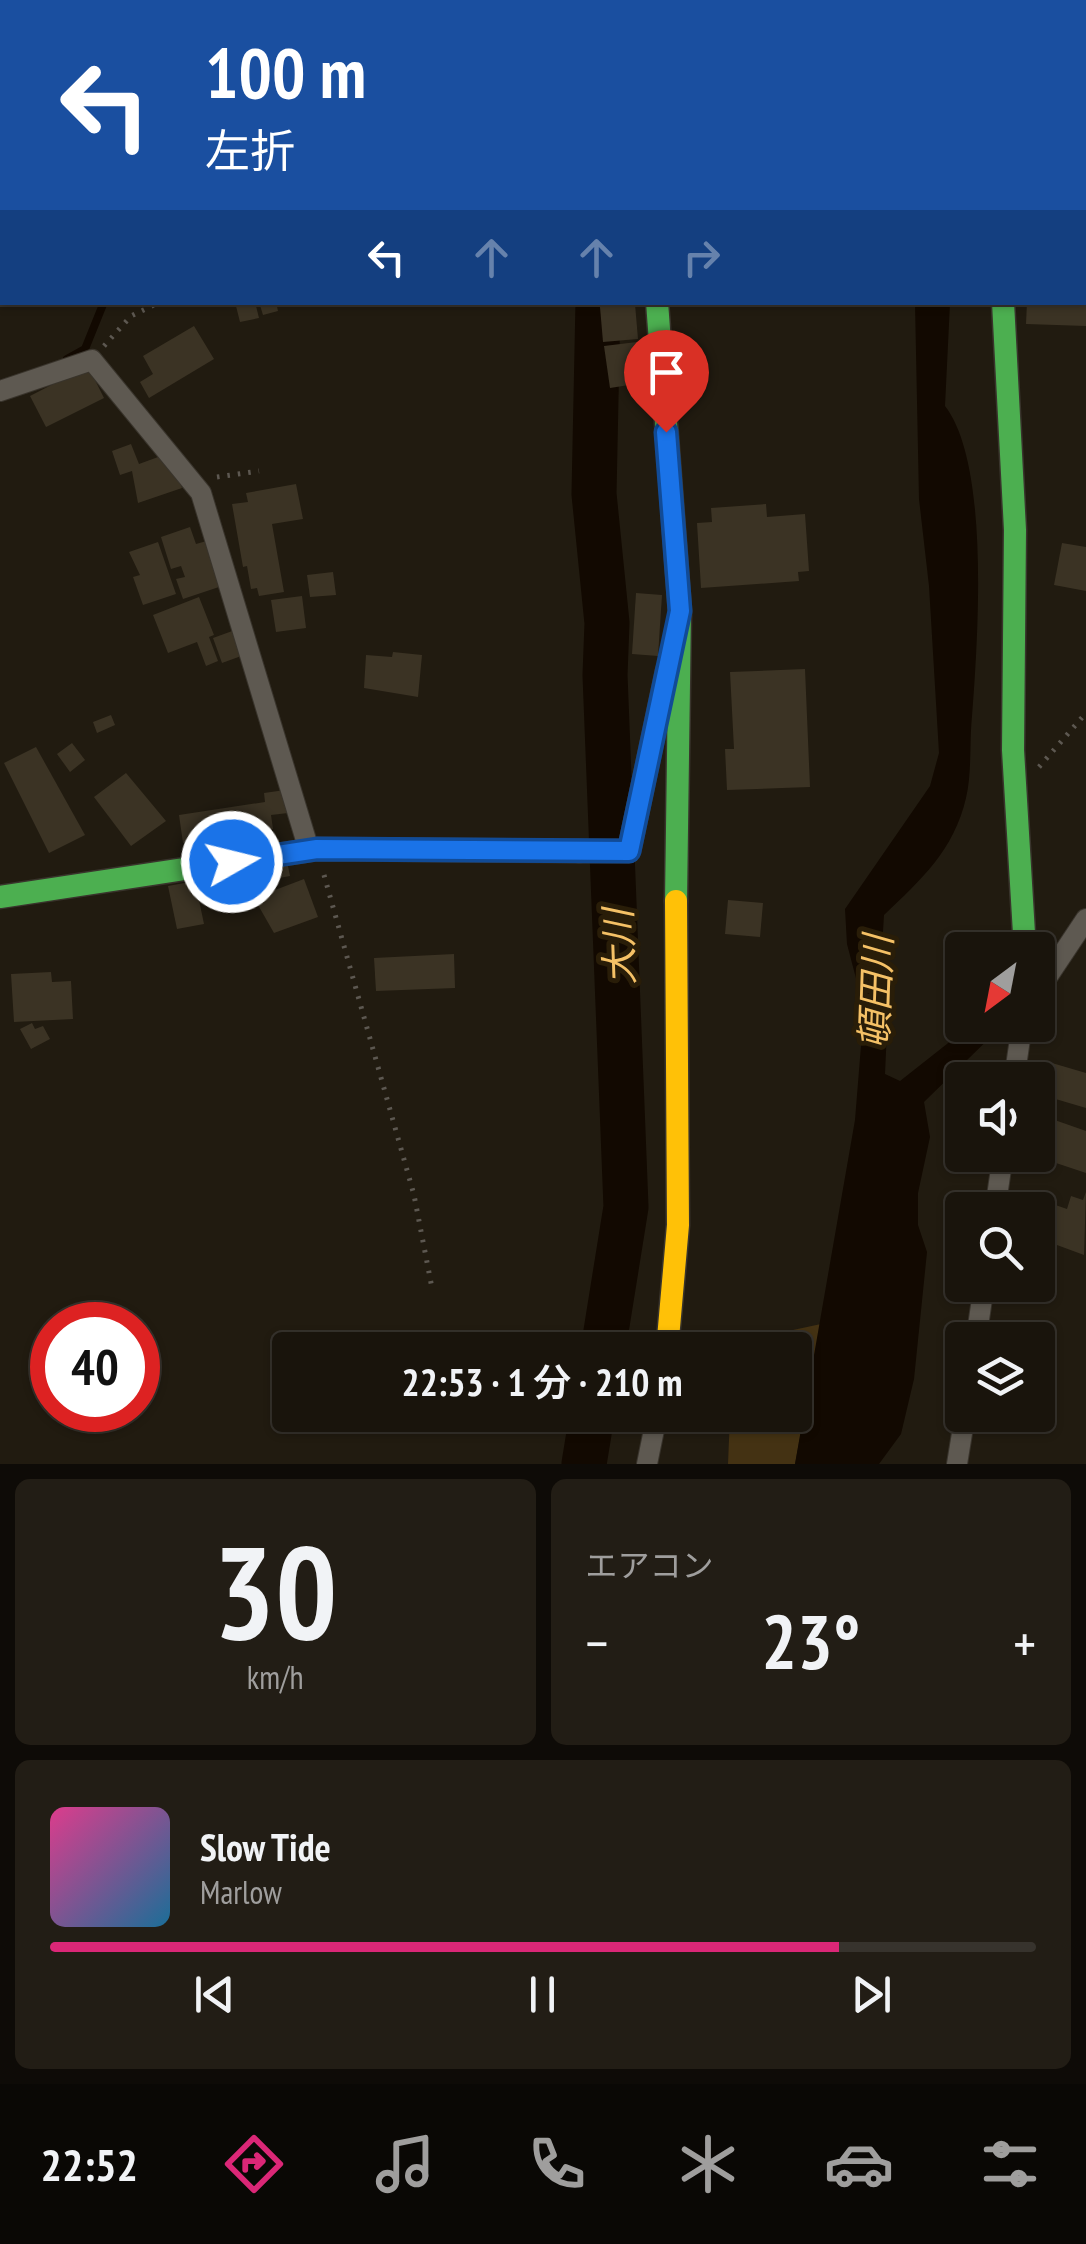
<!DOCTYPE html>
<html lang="ja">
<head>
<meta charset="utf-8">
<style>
  :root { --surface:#19140c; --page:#221d15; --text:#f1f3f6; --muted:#9f9e9d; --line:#37332d; --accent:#db2777 }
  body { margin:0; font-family:"PT Sans Narrow","Noto Sans JP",sans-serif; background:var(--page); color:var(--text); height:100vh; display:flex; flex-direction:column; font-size:38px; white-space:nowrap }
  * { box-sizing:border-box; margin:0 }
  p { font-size:32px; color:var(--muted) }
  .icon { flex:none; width:55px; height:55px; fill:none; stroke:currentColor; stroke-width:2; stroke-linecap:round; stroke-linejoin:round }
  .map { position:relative; height:1464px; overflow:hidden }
  .side { display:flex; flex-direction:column; gap:15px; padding:15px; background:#0e0b07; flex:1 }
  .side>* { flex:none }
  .guide { position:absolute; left:0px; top:0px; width:1088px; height:305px; box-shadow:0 2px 8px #0004,0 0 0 2px var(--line); background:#1a4fa0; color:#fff; overflow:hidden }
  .needle { width:65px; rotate:212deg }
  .fabs { position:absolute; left:945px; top:932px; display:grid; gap:20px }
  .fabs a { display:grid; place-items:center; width:110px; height:110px; border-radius:10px; background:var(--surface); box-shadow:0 2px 8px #0004,0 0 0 2px var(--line); font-size:50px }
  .speed { position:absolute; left:30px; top:1302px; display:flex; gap:20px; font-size:50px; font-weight:700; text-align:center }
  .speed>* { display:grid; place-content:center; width:130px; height:130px; border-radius:50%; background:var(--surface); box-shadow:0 2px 8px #0004,0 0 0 2px var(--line); line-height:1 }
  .speed .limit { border:15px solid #d22; background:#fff; color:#111 }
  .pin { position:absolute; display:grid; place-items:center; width:85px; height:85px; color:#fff; margin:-102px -42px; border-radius:50% 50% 50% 0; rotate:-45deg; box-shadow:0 0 10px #0007 }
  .pin .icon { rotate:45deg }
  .me { position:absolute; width:110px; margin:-55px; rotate:82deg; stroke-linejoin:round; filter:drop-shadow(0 0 8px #0008) }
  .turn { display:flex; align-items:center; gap:35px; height:210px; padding:0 40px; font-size:45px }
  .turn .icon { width:130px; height:130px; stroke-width:2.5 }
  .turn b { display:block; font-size:70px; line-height:85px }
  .lanes { display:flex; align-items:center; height:95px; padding:0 40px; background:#0003; justify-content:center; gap:50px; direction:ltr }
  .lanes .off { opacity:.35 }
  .big { font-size:75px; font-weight:600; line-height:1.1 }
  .side .widget { flex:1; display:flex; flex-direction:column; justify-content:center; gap:15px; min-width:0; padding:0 35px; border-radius:15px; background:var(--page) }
  .side .dial { align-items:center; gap:0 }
  .dial b { font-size:130px; line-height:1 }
  .song { display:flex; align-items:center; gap:30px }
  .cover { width:120px; height:120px; border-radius:15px; background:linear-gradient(135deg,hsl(330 70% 55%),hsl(200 70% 35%)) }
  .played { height:10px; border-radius:5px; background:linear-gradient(90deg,var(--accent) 80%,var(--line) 80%) }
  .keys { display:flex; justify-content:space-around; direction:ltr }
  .heat { display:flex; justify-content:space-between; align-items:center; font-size:55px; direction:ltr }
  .side .tiles { flex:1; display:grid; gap:15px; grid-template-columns:1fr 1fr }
  .widget:last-child { grid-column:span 2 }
  .trip { position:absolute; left:272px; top:1332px; width:540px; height:100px; border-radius:10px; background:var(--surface); box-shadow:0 2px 8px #0004,0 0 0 2px var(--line); font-weight:600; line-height:100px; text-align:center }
  .tabs { display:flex; height:160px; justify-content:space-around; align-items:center; background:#0a0805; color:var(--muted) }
  .tabs .icon { width:70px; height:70px }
  .tabs .on { color:var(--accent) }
  .tabs b { font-size:45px; color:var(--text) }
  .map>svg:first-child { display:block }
</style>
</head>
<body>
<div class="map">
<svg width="1086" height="1464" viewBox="0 0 1086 1464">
  <rect width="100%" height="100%" fill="#211b10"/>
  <path fill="#443213" d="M821,1324L795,1464H728L730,1415H795V1350H768L779,1333Z"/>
  <path fill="#120901" d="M915,303H950L945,406C992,467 977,652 971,730C970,752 971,777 966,798C954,850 921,880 884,915L879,997L888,1007L885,1074L900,1081L971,1025H1003L924,1102L930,1137L918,1193V1225L927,1252L914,1379L901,1434L879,1464H795L855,1120L864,1009L847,944L845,909L930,786L939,753L929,586L919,499Z"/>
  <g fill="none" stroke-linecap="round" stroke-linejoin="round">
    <g stroke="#120901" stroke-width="8">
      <path d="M211,2L215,0"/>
      <path d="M67,359L85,349L104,302"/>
    </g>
    <g stroke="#120901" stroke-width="45">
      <path d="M518,0L519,2"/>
      <path d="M598,302L594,494L607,623L605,675L626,1207L603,1350"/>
      <path d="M584,1464L592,1415"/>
    </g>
  </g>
  <g fill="#3b3324">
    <path d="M235,302H255L259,318L240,322Z"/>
    <path d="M259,302H276L278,311L263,315Z"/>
    <path d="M1027,302H1086V326L1026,324Z"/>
    <path d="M635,304L638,339L603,342L600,307Z"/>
    <path d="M194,326L214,359L149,398L140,382L153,374L143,356Z"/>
    <path d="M637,342L642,383L610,388L604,346Z"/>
    <path d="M88,366L104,398L46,427L30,396Z"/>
    <path d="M131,444L139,464L169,453L182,488L138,503L132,471L120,475L112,451Z"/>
    <path d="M296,484L303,519L272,524L284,592L259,596L257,588L251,589L247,566L243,567L232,504L248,502L246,493Z"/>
    <path d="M766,504L767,517L805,514L809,571L798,572L799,581L701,588L697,523L712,522L711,508Z"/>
    <path d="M190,527L196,544L210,540L225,585L183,599L176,579L185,577L181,566L171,569L161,537Z"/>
    <path d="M158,542L176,594L143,605L133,577L140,575L129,552Z"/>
    <path d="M1062,543L1086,547V591L1054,585Z"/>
    <path d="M333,572L336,595L310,597L307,575Z"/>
    <path d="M636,593L662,595L658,656L632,654Z"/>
    <path d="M302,596L306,628L276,632L271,600Z"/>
    <path d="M199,597L214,635L209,637L218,661L206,666L197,642L168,653L153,615Z"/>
    <path d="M235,630L244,655L222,663L213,638Z"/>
    <path d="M393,652L422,655L418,697L364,688L366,655L392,657Z"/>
    <path d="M805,669L810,787L727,790L725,749H734L730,672Z"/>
    <path d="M111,715L115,725L97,733L93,722Z"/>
    <path d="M72,743L85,760L70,772L57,754Z"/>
    <path d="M36,747L85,835L49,853L4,763Z"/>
    <path d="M126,773L166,821L131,846L94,797Z"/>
    <path d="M285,790L288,813L271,815L273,829L183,843L179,815L265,802L264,793Z"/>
    <path d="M286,856L290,876L248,884L244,864Z"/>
    <path d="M304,879L318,917L274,933L254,898Z"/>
    <path d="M195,881L204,924L177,929L168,886Z"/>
    <path d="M728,900L763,903L760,937L725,934Z"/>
    <path d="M454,954L455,988L376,991L374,958Z"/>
    <path d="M51,972L52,982L71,981L73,1019L14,1022L11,974Z"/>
    <path d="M32,1023L35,1029L43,1026L50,1039L31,1049L20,1029Z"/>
    <path d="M1052,1063L1086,1073V1108L1042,1095Z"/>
    <path d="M1049,1118L1086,1131V1173L1038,1157Z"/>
    <path d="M1086,1192L1084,1255L1038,1238L1034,1210L1038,1199L1067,1209L1071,1196L1083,1200Z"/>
  </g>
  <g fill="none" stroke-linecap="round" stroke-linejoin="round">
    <g stroke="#39342c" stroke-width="22">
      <g id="street">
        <path d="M559,0L560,2"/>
        <path d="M972,0L975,2"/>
        <path d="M110,2L115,0"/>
        <path d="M0,61L2,60"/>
        <path d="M1085,124H1086"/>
        <path d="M1085,268H1086"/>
        <path d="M0,391L92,360L201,493L309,850"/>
        <path d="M1038,991L1086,919"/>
        <path d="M1014,1080L1022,1025"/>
        <path d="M995,1210L1003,1155"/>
        <path d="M976,1340L984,1285"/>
        <path d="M647,1464L657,1415"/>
        <path d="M957,1464L965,1415"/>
      </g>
    </g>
    <g stroke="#39342c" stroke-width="25">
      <g id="fast">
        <path d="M657,302L680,611L676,901"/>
        <path d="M1003,302L1015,530L1013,750L1025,950"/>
        <path d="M0,897L317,849L579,851"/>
      </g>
    </g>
    <g stroke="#39342c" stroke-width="25">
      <g id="slow">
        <path d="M579,851H629L667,671"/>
        <path d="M667,1350L678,1225L676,901"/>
      </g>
    </g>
    <g stroke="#5d5851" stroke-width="5" stroke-dasharray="2.5 8" stroke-linecap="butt">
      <path d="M229,2V0"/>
      <path d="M104,346L131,316L160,302"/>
      <path d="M217,477L259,471"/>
      <path d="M1039,767L1086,713"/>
      <path d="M324,875L414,1195L432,1288"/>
    </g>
    <use href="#street" stroke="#5e5951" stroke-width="20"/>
    <use href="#fast" stroke="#4caf50" stroke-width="22"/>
    <use href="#slow" stroke="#ffc107" stroke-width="22"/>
  </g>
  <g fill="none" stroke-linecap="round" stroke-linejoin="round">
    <g stroke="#114b97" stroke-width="25">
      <path id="route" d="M232,862L317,849L629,851L680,611L666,432"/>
    </g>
    <use href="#route" stroke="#1a73e8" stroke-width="18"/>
  </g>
  <g text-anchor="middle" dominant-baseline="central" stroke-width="10" stroke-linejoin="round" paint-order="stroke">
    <g font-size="38" font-style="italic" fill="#f5c166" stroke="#291d08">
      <text transform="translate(618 947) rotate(-92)">大川</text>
      <text transform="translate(875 992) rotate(-88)">頓田川</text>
    </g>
  </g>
</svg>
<div class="fabs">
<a><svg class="needle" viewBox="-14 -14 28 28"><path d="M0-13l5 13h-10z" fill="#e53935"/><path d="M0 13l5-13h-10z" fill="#9f9e9d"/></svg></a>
<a><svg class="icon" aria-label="sound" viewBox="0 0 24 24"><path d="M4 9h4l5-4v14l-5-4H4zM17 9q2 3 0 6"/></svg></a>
<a><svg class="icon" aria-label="search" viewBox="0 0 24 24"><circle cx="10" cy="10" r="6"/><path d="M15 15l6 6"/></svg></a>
<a><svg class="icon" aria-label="layers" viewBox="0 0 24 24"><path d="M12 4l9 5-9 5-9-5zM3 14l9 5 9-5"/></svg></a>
</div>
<div class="speed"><div class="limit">40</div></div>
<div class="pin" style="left:666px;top:432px;background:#d93025"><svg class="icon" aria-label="arrive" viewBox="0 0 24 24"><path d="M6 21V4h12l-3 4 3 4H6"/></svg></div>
<svg class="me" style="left:232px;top:862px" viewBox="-20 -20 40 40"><circle r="17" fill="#1a73e8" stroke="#fff" stroke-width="3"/><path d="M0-11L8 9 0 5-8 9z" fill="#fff"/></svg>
<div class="trip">22:53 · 1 分 · 210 m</div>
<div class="guide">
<div class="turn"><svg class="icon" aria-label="left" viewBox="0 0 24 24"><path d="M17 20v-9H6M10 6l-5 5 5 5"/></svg><div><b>100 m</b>左折</div></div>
<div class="lanes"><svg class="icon" aria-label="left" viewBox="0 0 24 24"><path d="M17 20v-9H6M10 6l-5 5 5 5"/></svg><svg class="icon off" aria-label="ahead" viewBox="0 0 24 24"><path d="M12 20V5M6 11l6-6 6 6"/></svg><svg class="icon off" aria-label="ahead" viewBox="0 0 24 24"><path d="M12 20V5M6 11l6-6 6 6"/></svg><svg class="icon off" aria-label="right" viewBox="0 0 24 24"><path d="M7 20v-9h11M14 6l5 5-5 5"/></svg></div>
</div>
</div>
<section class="side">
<div class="tiles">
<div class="widget dial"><b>30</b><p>km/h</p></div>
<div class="widget"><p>エアコン</p>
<div class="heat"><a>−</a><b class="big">23°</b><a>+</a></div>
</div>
<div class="widget">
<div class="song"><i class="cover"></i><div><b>Slow Tide</b><p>Marlow</p></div></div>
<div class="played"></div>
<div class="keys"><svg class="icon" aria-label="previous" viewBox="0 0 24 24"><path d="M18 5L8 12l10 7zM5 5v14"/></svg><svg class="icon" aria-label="pause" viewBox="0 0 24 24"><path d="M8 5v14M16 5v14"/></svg><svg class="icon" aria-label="next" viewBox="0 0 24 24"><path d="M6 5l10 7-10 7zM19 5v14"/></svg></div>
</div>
</div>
</section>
<nav class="tabs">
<b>22:52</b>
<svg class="icon on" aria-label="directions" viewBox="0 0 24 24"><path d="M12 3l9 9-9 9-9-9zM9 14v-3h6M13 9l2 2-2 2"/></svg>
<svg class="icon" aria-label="music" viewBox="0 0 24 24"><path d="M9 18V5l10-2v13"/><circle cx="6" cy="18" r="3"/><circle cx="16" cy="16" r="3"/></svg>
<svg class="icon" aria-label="phone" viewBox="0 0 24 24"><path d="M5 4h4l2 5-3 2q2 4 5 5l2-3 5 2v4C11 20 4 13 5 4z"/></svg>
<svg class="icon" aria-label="climate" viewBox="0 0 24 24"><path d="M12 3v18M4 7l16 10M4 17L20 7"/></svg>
<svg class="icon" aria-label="car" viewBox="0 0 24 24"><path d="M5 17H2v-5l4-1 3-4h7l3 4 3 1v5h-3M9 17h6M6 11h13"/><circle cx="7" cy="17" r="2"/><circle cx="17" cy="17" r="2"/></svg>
<svg class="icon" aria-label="filters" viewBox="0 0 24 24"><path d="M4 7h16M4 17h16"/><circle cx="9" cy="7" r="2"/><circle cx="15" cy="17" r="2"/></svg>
</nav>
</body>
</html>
